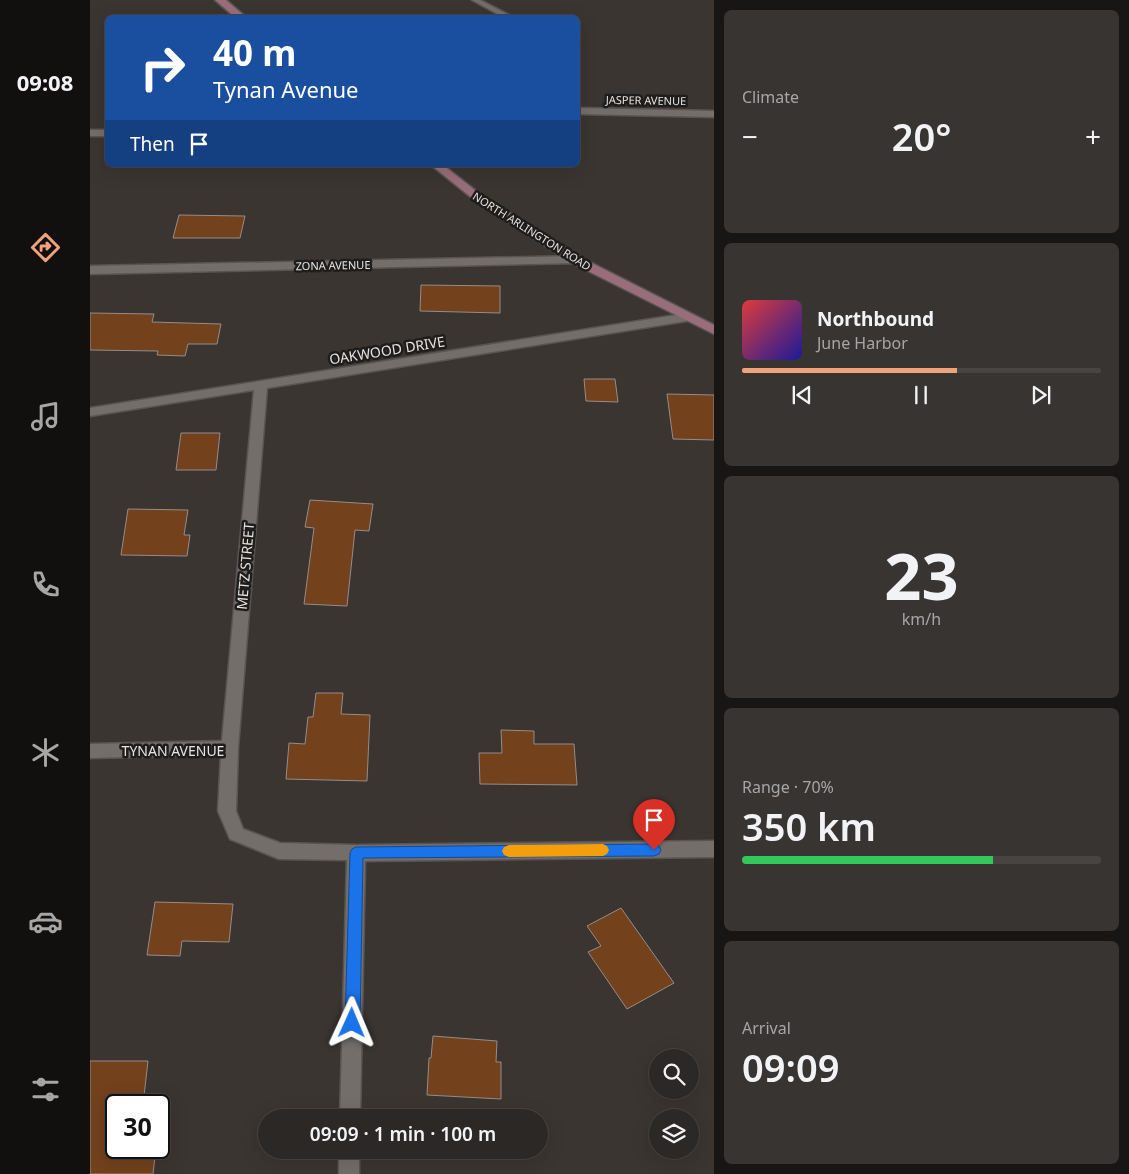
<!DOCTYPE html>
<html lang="en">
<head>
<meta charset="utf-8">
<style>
  :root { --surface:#2c2825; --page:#383432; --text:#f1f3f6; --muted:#a6a6a7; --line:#484442; --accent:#f0a279 }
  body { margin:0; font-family:"Noto Sans",sans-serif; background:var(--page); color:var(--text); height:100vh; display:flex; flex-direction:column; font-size:19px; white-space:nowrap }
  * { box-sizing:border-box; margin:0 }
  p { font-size:16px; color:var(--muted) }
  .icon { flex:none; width:28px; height:28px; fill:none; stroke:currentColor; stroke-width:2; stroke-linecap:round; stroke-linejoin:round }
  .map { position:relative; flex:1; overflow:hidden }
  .details { display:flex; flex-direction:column; gap:10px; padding:10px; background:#181614; width:415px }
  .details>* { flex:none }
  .banner { position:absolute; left:15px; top:15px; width:475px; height:152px; border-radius:8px; box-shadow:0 5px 20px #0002,0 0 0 1px var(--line); background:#1a4fa0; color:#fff; overflow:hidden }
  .buttons { position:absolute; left:559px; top:1049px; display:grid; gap:10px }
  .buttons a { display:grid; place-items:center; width:50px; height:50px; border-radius:50%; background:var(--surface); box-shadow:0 5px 20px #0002,0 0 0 1px var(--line); font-size:25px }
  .speed { position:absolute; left:15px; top:1094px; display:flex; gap:10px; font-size:25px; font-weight:700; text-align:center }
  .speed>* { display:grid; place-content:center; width:65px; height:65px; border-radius:50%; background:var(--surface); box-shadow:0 5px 20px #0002,0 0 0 1px var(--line); line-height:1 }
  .speed .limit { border:2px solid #111; border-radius:8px; background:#fff; color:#111 }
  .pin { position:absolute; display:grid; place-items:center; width:42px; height:42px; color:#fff; margin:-51px -21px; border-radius:50% 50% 50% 0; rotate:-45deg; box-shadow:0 0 5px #0007 }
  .pin .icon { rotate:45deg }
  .me { position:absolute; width:55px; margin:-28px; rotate:1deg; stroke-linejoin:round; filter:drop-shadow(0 0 4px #0008) }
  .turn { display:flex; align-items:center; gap:18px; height:105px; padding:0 25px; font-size:22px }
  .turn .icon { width:65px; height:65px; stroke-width:2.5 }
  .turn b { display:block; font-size:35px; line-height:42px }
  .then { display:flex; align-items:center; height:48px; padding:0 25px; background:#0003; gap:10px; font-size:19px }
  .big { font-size:38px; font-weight:600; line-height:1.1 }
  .details .card { flex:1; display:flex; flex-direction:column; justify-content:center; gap:8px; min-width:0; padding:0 18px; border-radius:8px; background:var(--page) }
  .details .dial { align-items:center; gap:0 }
  .dial b { font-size:65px; line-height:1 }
  .song { display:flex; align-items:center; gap:15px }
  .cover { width:60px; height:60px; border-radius:8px; background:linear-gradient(135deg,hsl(0 70% 55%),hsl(240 70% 35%)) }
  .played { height:5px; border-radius:2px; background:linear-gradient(90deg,var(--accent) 60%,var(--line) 60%) }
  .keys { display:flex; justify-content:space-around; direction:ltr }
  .heat { display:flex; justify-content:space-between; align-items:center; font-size:28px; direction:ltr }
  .charge { height:8px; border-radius:4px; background:linear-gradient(90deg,#34c759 70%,var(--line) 0) }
  .trip { position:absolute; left:168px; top:1109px; width:290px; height:50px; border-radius:25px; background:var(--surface); box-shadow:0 5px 20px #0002,0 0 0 1px var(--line); font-weight:600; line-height:50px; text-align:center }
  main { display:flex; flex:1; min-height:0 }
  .dock { display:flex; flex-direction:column; width:90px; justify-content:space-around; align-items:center; background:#12100f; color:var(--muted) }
  .dock .icon { width:35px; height:35px }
  .dock .selected { color:var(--accent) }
  .dock b { font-size:22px; color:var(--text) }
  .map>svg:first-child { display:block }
</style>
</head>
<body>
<main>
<nav class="dock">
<b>09:08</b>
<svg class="icon selected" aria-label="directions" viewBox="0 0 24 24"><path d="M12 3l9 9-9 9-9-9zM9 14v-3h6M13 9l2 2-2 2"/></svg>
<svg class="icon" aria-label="music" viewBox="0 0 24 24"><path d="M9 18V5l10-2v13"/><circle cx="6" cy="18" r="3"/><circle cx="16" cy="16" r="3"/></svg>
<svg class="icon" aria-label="phone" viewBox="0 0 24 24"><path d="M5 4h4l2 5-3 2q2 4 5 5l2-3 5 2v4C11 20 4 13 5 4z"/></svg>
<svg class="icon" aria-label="climate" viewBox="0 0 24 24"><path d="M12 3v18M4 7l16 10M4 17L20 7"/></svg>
<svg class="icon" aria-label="car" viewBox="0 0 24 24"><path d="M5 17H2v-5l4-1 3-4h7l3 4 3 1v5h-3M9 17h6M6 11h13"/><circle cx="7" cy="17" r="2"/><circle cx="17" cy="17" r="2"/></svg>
<svg class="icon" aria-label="filters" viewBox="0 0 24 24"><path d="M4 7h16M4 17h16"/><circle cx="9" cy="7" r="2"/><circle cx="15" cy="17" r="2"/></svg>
</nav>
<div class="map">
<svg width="624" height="1174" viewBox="0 0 624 1174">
  <rect width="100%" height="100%" fill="#3a3531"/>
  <g fill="#73411c" stroke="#948d8a">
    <path d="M89,215L155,216L150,238H83Z"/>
    <path d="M331,285L410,286V313L330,311Z"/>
    <path d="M0,313L64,314L62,322L131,324L127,344H98L95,356L67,355L68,351L0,350Z"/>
    <path d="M494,379H525L528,402L496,401Z"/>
    <path d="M577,394L624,395V440L583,439Z"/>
    <path d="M91,433H130L126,470H86Z"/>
    <path d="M220,500L283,504L279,531L265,530L257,606L214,604L224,528L215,527Z"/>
    <path d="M38,509L98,510L94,535H100L97,556L31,555Z"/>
    <path d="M226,693H253L251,714L280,715L277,781L196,779L199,743L215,744L218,717H223Z"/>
    <path d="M411,730L444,731V744H484L487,785L390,784L389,753H412Z"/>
    <path d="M65,902L143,904L139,942L92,941L90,956L57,955Z"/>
    <path d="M531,908L584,983L537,1009L498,952L511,946L497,926Z"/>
    <path d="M343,1036L407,1041L406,1062H411V1099L337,1095L339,1058H341Z"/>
    <path d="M0,1061H58L53,1105H26V1148H66L63,1174H0Z"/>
  </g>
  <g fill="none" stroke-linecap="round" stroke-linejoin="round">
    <g stroke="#585451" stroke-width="3">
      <path id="lane" d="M382,0H390L425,18H415Z"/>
    </g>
    <g stroke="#585451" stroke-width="3">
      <g id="street">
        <path d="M488,108L624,111V117L488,114Z"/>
        <rect x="0" y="130" width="18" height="6"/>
        <path d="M486,256L492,260L490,263L0,274V266Z"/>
        <path d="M599,313L605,317L603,320L177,388L148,748L146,811L153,829L190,843L266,845L624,841V857L275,861L270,1118H250L257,860L189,859L140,839L128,811L131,755L0,758V744L132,741L164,390L0,416V408Z"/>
        <rect x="249" y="1150" width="20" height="24"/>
      </g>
    </g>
    <g stroke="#585451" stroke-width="3">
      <g id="secondary">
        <path d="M125,0H136L157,18H146Z"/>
        <path d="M341,165H353L395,198L490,257L624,325V334L482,263L387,202Z"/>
      </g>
    </g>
    <use href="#lane" fill="#746e6b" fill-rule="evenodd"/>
    <use href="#street" fill="#746e6b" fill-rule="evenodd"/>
    <use href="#secondary" fill="#9a6d7b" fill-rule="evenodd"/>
  </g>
  <path fill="#1a73e8" stroke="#114b97" d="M564,844L569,846L571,850L569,854L564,856L273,858L270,1023L268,1028L262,1030L257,1028L255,1023L260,853L262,849L266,847Z"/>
  <path fill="#f59e0b" d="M513,844L517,846L519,850L517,854L513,856L419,857L414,855L412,851L414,847L419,845Z"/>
  <g text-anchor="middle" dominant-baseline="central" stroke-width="5" stroke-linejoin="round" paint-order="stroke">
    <g font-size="11" fill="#e6e3e1" stroke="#1f1d1b">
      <text transform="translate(556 100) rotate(1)">JASPER AVENUE</text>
      <text transform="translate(442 231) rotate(32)">NORTH ARLINGTON ROAD</text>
      <text transform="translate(243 265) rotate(-1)">ZONA AVENUE</text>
    </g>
    <g font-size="14" fill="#e6e3e1" stroke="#1f1d1b">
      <text transform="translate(297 350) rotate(-9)">OAKWOOD DRIVE</text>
      <text transform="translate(155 566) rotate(-85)">METZ STREET</text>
      <text x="83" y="750">TYNAN AVENUE</text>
    </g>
  </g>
</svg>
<div class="buttons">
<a><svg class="icon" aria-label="search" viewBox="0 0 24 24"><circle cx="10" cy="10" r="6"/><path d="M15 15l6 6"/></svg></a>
<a><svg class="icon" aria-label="layers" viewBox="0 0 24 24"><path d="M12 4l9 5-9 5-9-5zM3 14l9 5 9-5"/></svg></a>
</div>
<div class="speed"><div class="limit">30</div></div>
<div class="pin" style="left:564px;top:850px;background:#d93025"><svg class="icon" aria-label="arrive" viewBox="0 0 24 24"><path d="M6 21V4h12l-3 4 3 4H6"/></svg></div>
<svg class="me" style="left:262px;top:1023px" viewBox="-20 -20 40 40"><path d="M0-17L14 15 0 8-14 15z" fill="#1a73e8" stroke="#fff" stroke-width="4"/></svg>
<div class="trip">09:09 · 1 min · 100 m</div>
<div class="banner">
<div class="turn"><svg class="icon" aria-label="right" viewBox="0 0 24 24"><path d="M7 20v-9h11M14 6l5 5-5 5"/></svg><div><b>40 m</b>Tynan Avenue</div></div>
<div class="then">Then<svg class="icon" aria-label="arrive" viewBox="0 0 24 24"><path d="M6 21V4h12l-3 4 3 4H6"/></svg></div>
</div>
</div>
<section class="details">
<div class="card"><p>Climate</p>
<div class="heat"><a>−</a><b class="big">20°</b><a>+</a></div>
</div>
<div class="card">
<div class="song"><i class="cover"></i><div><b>Northbound</b><p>June Harbor</p></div></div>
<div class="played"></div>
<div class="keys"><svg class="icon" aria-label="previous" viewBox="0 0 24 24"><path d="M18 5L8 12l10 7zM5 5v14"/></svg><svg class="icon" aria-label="pause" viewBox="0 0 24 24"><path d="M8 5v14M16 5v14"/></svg><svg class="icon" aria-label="next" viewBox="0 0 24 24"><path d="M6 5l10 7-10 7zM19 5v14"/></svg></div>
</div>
<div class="card dial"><b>23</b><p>km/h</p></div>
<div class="card"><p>Range · 70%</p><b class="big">350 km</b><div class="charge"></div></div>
<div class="card"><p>Arrival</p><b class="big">09:09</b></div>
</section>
</main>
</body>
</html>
